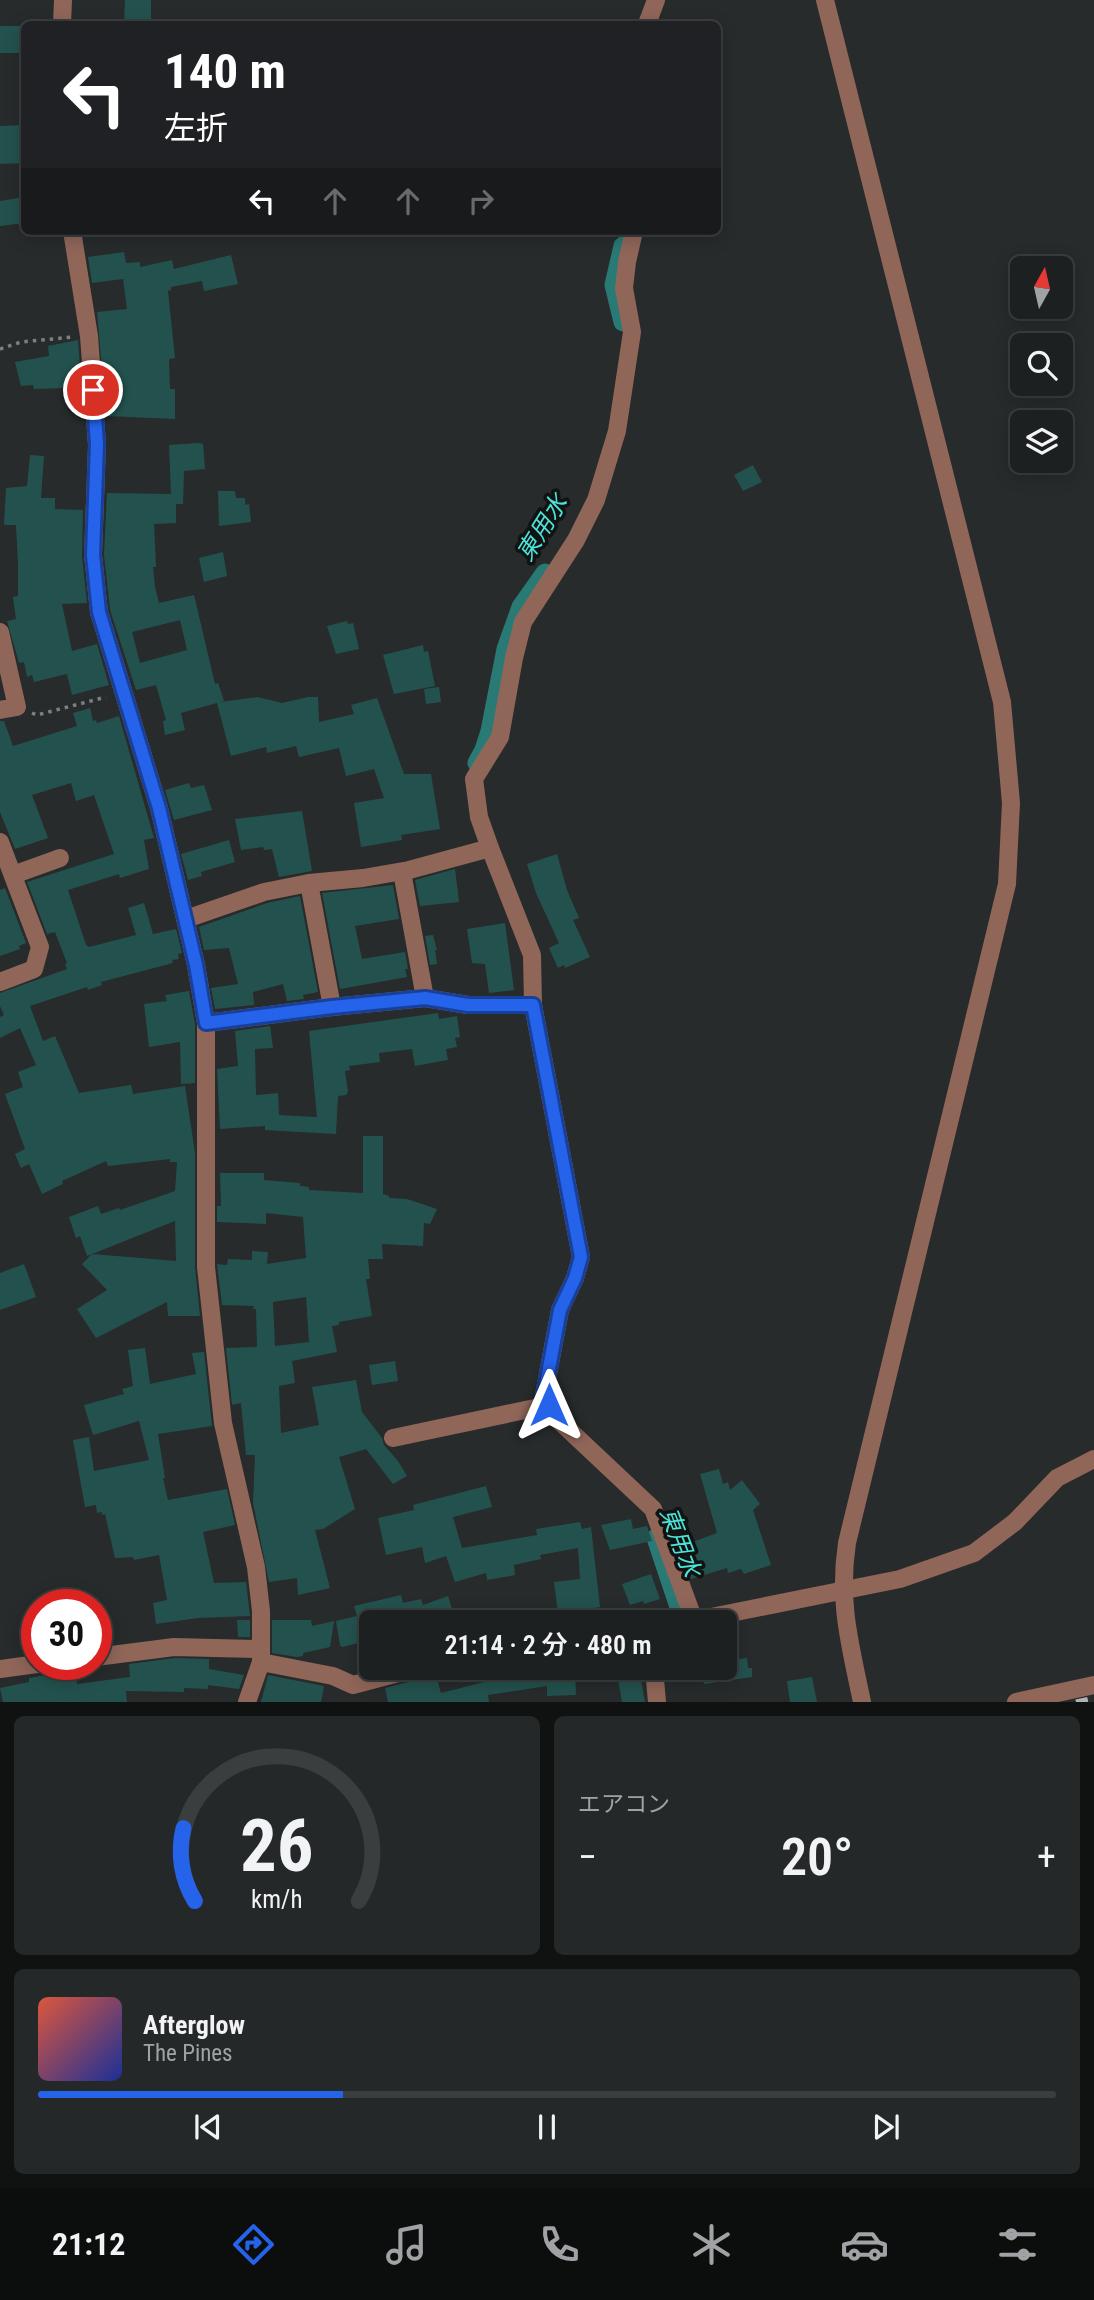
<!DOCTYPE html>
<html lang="ja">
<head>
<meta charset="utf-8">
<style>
  :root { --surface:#1d2020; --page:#252829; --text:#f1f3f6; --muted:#a0a3a5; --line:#3b3e3e; --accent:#2563eb }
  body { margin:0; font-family:"Roboto Condensed","Noto Sans JP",sans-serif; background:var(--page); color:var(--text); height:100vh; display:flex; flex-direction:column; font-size:26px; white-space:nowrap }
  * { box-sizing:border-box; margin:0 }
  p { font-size:23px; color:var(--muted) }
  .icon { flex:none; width:38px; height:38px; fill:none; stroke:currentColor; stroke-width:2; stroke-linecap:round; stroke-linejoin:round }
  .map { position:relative; height:1702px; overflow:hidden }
  .details { display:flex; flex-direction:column; gap:14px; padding:14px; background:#101212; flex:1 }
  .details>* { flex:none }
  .hud { position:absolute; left:21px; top:21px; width:700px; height:214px; border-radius:10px; box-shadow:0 4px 18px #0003,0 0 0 2px var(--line); background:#202124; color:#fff; overflow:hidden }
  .needle { width:46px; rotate:8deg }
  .fabs { position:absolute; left:1010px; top:256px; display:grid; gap:14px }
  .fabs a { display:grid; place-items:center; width:63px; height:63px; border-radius:10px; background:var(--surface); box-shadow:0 4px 18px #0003,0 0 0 2px var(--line); font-size:35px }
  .speed { position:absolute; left:21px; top:1589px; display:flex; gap:14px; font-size:35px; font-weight:700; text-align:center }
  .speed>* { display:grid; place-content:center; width:91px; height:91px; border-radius:50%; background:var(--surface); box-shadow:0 4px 18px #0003,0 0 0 2px var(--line); line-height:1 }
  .speed .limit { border:10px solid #d22; background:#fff; color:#111 }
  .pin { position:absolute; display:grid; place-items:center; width:60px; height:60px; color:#fff; margin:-30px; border:4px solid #fff; border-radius:50%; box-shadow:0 2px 7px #0007 }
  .me { position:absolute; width:77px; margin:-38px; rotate:0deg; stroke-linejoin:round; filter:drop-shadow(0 0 5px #0008) }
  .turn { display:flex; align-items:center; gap:24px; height:147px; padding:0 28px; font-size:32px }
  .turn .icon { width:91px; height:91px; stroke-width:2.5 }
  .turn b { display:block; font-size:49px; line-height:60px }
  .lanes { display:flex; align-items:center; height:66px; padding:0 28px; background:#0003; justify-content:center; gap:35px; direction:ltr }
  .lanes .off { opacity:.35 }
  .big { font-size:52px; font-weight:600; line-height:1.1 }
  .details .tile { flex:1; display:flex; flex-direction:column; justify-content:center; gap:10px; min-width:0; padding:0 24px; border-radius:10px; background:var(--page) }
  .details .dial { align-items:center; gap:0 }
  .dial svg { height:182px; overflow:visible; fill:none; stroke:var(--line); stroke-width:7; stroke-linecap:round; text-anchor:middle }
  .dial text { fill:var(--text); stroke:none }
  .song { display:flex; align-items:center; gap:21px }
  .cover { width:84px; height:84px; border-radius:10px; background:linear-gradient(135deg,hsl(10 70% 55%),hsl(230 70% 35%)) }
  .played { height:7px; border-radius:4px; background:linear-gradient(90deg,var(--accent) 30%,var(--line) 30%) }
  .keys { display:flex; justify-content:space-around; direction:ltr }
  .heat { display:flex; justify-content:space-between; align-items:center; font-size:38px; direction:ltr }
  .details .tiles { flex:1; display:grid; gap:14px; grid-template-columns:1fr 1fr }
  .tile:last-child { grid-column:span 2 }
  .trip { position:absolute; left:359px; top:1610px; width:378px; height:70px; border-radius:10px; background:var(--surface); box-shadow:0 4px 18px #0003,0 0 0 2px var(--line); font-weight:600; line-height:70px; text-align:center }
  .tabs { display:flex; height:112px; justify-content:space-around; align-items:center; background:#0c0d0d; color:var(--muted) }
  .tabs .icon { width:49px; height:49px }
  .tabs .on { color:var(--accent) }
  .tabs b { font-size:32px; color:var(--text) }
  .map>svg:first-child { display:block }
</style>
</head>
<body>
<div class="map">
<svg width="1094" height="1702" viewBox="0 0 1094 1702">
  <rect width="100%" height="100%" fill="#272b2b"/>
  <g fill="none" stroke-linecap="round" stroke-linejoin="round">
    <g stroke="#297a74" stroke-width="19">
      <path d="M623,246L614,285L623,322"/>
      <path d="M477,763L484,750L490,731L506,649L521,607L545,573"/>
      <path d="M656,1538L682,1616L660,1622"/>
    </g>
  </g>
  <g fill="#23524e" fill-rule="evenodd">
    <path d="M125,0H151V24H124Z"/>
    <rect x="0" y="26" width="24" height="27"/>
    <path d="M24,125V163L0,164V126Z"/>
    <path d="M24,197V223L0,226V201Z"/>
    <path d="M124,252L126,263L140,262V267L172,260L174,269L231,255L238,284L204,291L202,281L171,287V290L168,291L175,358L169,359L170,389H175V419L106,416L97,312L127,309L123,279L92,283L88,257Z"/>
    <path d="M78,340L83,407L70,408L68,388L34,389L33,385L21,386L15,362L49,356L48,346Z"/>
    <path d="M198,443L203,444L205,469L184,471L183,504H176V523L154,524L156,567H153L155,587L159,603L194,595L215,684L218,683L224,701L220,702L257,697L282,703L308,697H318L319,722L354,714L351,705L377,698L404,774H431L440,829L401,835L402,840L361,847L354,803L384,798L374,769L346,776L339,748L299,757L296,746L267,753L266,747L231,756L217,703L181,713L185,730L165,735L163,721L166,720L156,685L136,690L110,610L104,555L107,493L171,494L169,445ZM180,620L187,650L140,663L132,632Z"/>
    <path d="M30,455L44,456L41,498H55V509L83,510L82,556L87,603L62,604L72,651L97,644L109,685L72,695L67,674L34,682L32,675L27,677L24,662L19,663L7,621L16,619L13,597L18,596V564L16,525H4L6,488L27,486Z"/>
    <path d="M753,465L762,482L743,491L734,475Z"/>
    <path d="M218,491H235L236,498H245V505L249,504L251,522L219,526Z"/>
    <path d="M223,552L227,576L204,582L199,558Z"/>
    <path d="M347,621L348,624L353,623L359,649L336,654L327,626Z"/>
    <path d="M423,645L424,652L428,651L435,686L394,694L383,655Z"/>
    <path d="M439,687L441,702L426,704L424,689Z"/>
    <path d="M90,708L93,721L96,720L97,723L119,716L154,838L144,840L149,869L120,878L119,874L68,890L86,945L89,947L136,935L128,908L144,903L153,934L176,929L182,953L178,954L179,959L172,960L173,963L101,982L102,985L88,990L87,987L30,1006L43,1041L55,1036L79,1093L131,1085L133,1094L185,1086L195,1153V1267L200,1316H168L167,1302L96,1338L77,1309L107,1290L82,1264L92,1254L176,1261L175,1221L87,1256L80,1236L76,1238L69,1217L98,1206L101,1214L119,1208L120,1210L175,1191L177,1162H170V1159L108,1166L106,1161L62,1181L63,1184L42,1194L29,1164L21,1168L15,1154L25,1149L5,1094L23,1087L18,1072L36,1065L20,1028L0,1038V1017L4,1015L0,1006V993L67,969L65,964L67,963L55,932L47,934L27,882L114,854L94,795L76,801L71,783L32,795L48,838L15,849L0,812V721H4L13,746L77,726L73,713Z"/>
    <path d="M189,783L191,788L204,785L212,810L174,820L165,790Z"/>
    <path d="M302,811L312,871L279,877L272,849L264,850L263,847L241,850L235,819Z"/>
    <path d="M229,840L235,862L201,872L202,876L188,880L181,854Z"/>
    <path d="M557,854L567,890L579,918L573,920L590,957L565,968L564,965L558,968L549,948L559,943L536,893L527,864Z"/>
    <path d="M455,869L459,902L420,906L415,880Z"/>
    <path d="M393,885L399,919L355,926L362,959L405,952L408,969H405L407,977L340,989L322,893Z"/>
    <path d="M5,888L26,943L19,946L20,949L0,956V890Z"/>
    <path d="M300,896L318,992L303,995L304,999L287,1001L283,984L253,992L254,1005L215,1009L211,988L238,984L229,948L204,950L199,927L267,903Z"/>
    <path d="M505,923L514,990L489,993L485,964L472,963L467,929Z"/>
    <path d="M433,935L437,950H435L437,964L430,965L425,936Z"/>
    <path d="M189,991L195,1024V1083L181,1084L180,1042L149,1047L144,1004L167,1001L165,995Z"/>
    <path d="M438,1013L439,1019L457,1016L460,1037L455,1038L457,1047L446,1049L448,1060L415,1066L412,1049L379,1053L380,1062L349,1066L350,1070L345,1071L348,1092L346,1095L338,1096L336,1134L265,1130V1126L220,1129L217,1069L238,1066L235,1031L270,1026L273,1048L255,1049L256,1095L278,1093L279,1115L317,1117L309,1031Z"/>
    <path d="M363,1136H383V1194L389,1196V1198L407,1199L437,1209L430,1224L424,1223L423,1246L382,1244L383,1259H368L370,1279H366L372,1316L339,1322V1325L332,1326L337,1352L292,1361L295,1383L279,1386L281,1433L319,1425L312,1387L356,1380L362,1412L382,1438L384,1445L398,1461L407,1476L393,1484L366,1449L339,1457L355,1509L323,1529L315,1530L330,1588L298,1595L297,1578L269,1582L253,1503L255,1455H246L241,1403L232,1405L226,1348L257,1347L256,1309H253L254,1306L222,1305L217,1264L227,1265L228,1259L252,1260V1251L268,1252L267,1264L306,1258L303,1217L266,1213V1224L217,1222V1206H221L220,1173H264V1180L300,1183V1186L309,1187V1190L363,1193ZM306,1297L309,1342L275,1346L273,1302Z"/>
    <path d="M24,1264L36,1297L0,1310V1273Z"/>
    <path d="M145,1348L150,1384L196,1374L192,1353L204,1352L212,1426L158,1434L165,1478H163L168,1500L227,1489L235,1525L203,1532L214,1583L246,1582L250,1616L198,1618L156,1624L153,1603L167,1600L159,1555L134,1560L133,1557L115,1558L105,1514L102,1515V1512L97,1513L96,1505L85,1507L73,1440L89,1437L94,1471L149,1460L139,1421L93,1435L84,1405L124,1394L122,1389L133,1386L128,1350Z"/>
    <path d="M395,1361L398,1381L372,1385L369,1365Z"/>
    <path d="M719,1469L723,1484L728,1482L730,1490L742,1480L760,1504L753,1510L771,1565L744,1574L741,1569L728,1573L727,1568L691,1579L679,1547L717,1533L700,1474Z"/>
    <path d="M486,1486L492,1507L453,1517L462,1548L537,1535L536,1529L580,1522L582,1529L591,1527L600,1607L580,1610V1622H559L554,1582L580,1579L578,1548L540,1555L541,1559L514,1565L515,1575L487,1580L486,1573L455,1582L446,1556L425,1563L422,1547L386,1555L378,1518L414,1510L413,1505Z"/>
    <path d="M631,1519L633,1529L647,1526L652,1541L610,1550L601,1525Z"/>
    <path d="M651,1574L660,1599L644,1604L643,1601L630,1605L622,1584Z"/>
    <path d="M401,1595L403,1603L421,1599L423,1605L448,1596L456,1622H371V1640L342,1647L340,1645L336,1621L357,1616L354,1606Z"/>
    <path d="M237,1620H250V1637H238Z"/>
    <path d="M272,1620H311L312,1626L334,1621L330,1647L303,1653V1656L297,1657L272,1653Z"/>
    <path d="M175,1658L209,1659V1669L244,1675L239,1689L208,1685V1689L184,1688V1692L126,1691L127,1702H3L0,1688L29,1682V1678L75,1670L77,1684L130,1677L129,1664Z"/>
    <path d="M747,1658L748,1668H752V1677L704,1684L702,1668H724V1661Z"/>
    <path d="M499,1668H575L576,1695L547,1696V1686L488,1695L489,1702H388L385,1688L420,1679L435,1672L441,1693L500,1678Z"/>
    <path d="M616,1668H639L645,1702H622Z"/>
    <path d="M268,1675L324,1686L321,1702H261Z"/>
    <path d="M812,1677L817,1702H790L787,1681Z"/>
  </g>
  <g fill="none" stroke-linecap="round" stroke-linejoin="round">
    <g stroke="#7d8080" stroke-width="3.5" stroke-dasharray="3.5 5" stroke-linecap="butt">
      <path d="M0,349L21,342L73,337"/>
      <path d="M32,713L37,715L106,697"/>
    </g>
    <g stroke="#906659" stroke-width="18">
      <path d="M825,0L1002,702L1011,803L1007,884L847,1543C838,1602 850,1644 862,1702"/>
      <path d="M62,24L63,0"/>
      <path d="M647,24L656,0"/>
      <path d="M72,231L89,336L97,445L93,555L99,612L159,808L196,965L206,1023V1267L223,1423L256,1567L261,1611V1662L247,1702"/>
      <path d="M0,632L17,707L0,710"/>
      <path d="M0,842L40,947L34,969L0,982"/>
      <path d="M490,848L532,955L533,1005L581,1257L575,1278L560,1310L544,1395L553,1415L653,1509L694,1620"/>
      <path d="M402,872L425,998L468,1005H533"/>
      <path d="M13,875L60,858"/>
      <path d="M309,883L332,1007L425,998"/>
      <path d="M186,919L264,892L309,883L363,878L409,870L490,848L479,817L474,779L500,737L514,658L523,622L576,540L596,500L617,431L632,332L624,288L627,262L634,231"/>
      <path d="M206,1023L332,1007"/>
      <path d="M393,1438L549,1405"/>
      <path d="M686,1622L900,1579L974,1553L1015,1522L1057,1478L1094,1459"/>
      <path d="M96,1657L174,1647L261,1649"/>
      <path d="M261,1662L333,1676L353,1685L417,1668"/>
      <path d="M654,1668L657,1702"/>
      <path d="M0,1669L37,1664"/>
      <path d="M1016,1702L1094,1685"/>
    </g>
    <path stroke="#b1b3b3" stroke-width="5" stroke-dasharray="12 12" stroke-linecap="butt" d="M1076,1702L1094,1698"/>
  </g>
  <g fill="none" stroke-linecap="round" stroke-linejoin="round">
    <g stroke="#184099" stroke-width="18">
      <path id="route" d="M93,390L97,444L93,555L99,612L159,808L196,965L206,1023L332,1007L425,998L468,1005H533L581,1257L575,1278L560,1310L544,1395L549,1405"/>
    </g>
    <use href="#route" stroke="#2563eb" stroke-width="12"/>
  </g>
  <g text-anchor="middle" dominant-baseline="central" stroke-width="7" stroke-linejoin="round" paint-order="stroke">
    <g font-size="24" font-style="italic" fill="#4be4d9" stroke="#111313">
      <text transform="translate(542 528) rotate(-58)">東用水</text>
      <text transform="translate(680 1542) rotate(69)">東用水</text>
    </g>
  </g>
</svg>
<div class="fabs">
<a><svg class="needle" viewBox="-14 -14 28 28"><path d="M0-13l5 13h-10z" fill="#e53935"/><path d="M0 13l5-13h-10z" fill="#a0a3a5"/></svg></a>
<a><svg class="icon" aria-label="search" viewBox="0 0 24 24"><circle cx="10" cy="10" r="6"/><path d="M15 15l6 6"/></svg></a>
<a><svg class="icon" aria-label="layers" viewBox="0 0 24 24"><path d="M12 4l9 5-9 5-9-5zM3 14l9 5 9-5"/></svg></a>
</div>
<div class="speed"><div class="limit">30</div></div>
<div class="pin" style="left:93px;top:390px;background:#d93025"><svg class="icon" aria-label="arrive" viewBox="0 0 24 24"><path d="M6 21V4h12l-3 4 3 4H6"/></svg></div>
<svg class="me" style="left:549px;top:1405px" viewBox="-20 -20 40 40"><path d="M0-17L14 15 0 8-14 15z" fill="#2563eb" stroke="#fff" stroke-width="4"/></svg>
<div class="trip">21:14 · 2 分 · 480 m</div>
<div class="hud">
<div class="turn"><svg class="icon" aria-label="left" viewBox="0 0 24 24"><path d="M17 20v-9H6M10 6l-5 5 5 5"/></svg><div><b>140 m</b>左折</div></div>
<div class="lanes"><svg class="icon" aria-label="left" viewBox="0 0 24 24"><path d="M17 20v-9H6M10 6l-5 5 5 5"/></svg><svg class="icon off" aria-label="ahead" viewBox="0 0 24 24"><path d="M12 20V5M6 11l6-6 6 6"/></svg><svg class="icon off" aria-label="ahead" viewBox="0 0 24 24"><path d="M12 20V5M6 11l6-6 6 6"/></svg><svg class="icon off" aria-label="right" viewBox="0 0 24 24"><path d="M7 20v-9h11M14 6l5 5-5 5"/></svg></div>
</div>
</div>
<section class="details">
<div class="tiles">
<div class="tile dial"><svg viewBox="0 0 100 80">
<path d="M14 69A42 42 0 1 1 86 69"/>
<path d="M14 69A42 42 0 0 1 9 37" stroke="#2563eb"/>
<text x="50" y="56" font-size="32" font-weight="700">26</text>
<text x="50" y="72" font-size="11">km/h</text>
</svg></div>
<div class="tile"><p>エアコン</p>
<div class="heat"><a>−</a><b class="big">20°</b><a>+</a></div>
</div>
<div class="tile">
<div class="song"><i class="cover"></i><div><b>Afterglow</b><p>The Pines</p></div></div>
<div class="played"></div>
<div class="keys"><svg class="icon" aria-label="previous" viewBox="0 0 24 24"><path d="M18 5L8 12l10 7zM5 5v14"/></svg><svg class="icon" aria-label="pause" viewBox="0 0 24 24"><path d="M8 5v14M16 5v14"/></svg><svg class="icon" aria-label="next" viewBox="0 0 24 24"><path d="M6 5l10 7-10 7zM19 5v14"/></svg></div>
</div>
</div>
</section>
<nav class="tabs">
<b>21:12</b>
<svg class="icon on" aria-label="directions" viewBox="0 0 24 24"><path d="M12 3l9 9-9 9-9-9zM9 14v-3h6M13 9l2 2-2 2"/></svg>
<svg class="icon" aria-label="music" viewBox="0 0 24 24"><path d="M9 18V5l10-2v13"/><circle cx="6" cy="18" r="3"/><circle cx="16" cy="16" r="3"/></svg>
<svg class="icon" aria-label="phone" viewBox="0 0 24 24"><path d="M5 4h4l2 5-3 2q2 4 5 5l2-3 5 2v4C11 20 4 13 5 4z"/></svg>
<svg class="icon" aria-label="climate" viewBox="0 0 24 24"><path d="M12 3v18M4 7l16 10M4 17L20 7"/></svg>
<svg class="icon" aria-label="car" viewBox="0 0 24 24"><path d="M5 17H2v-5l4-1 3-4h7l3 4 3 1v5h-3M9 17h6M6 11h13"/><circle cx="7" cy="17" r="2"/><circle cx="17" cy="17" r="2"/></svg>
<svg class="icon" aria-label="filters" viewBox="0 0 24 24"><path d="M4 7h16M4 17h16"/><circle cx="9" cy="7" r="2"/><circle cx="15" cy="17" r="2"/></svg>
</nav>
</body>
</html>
